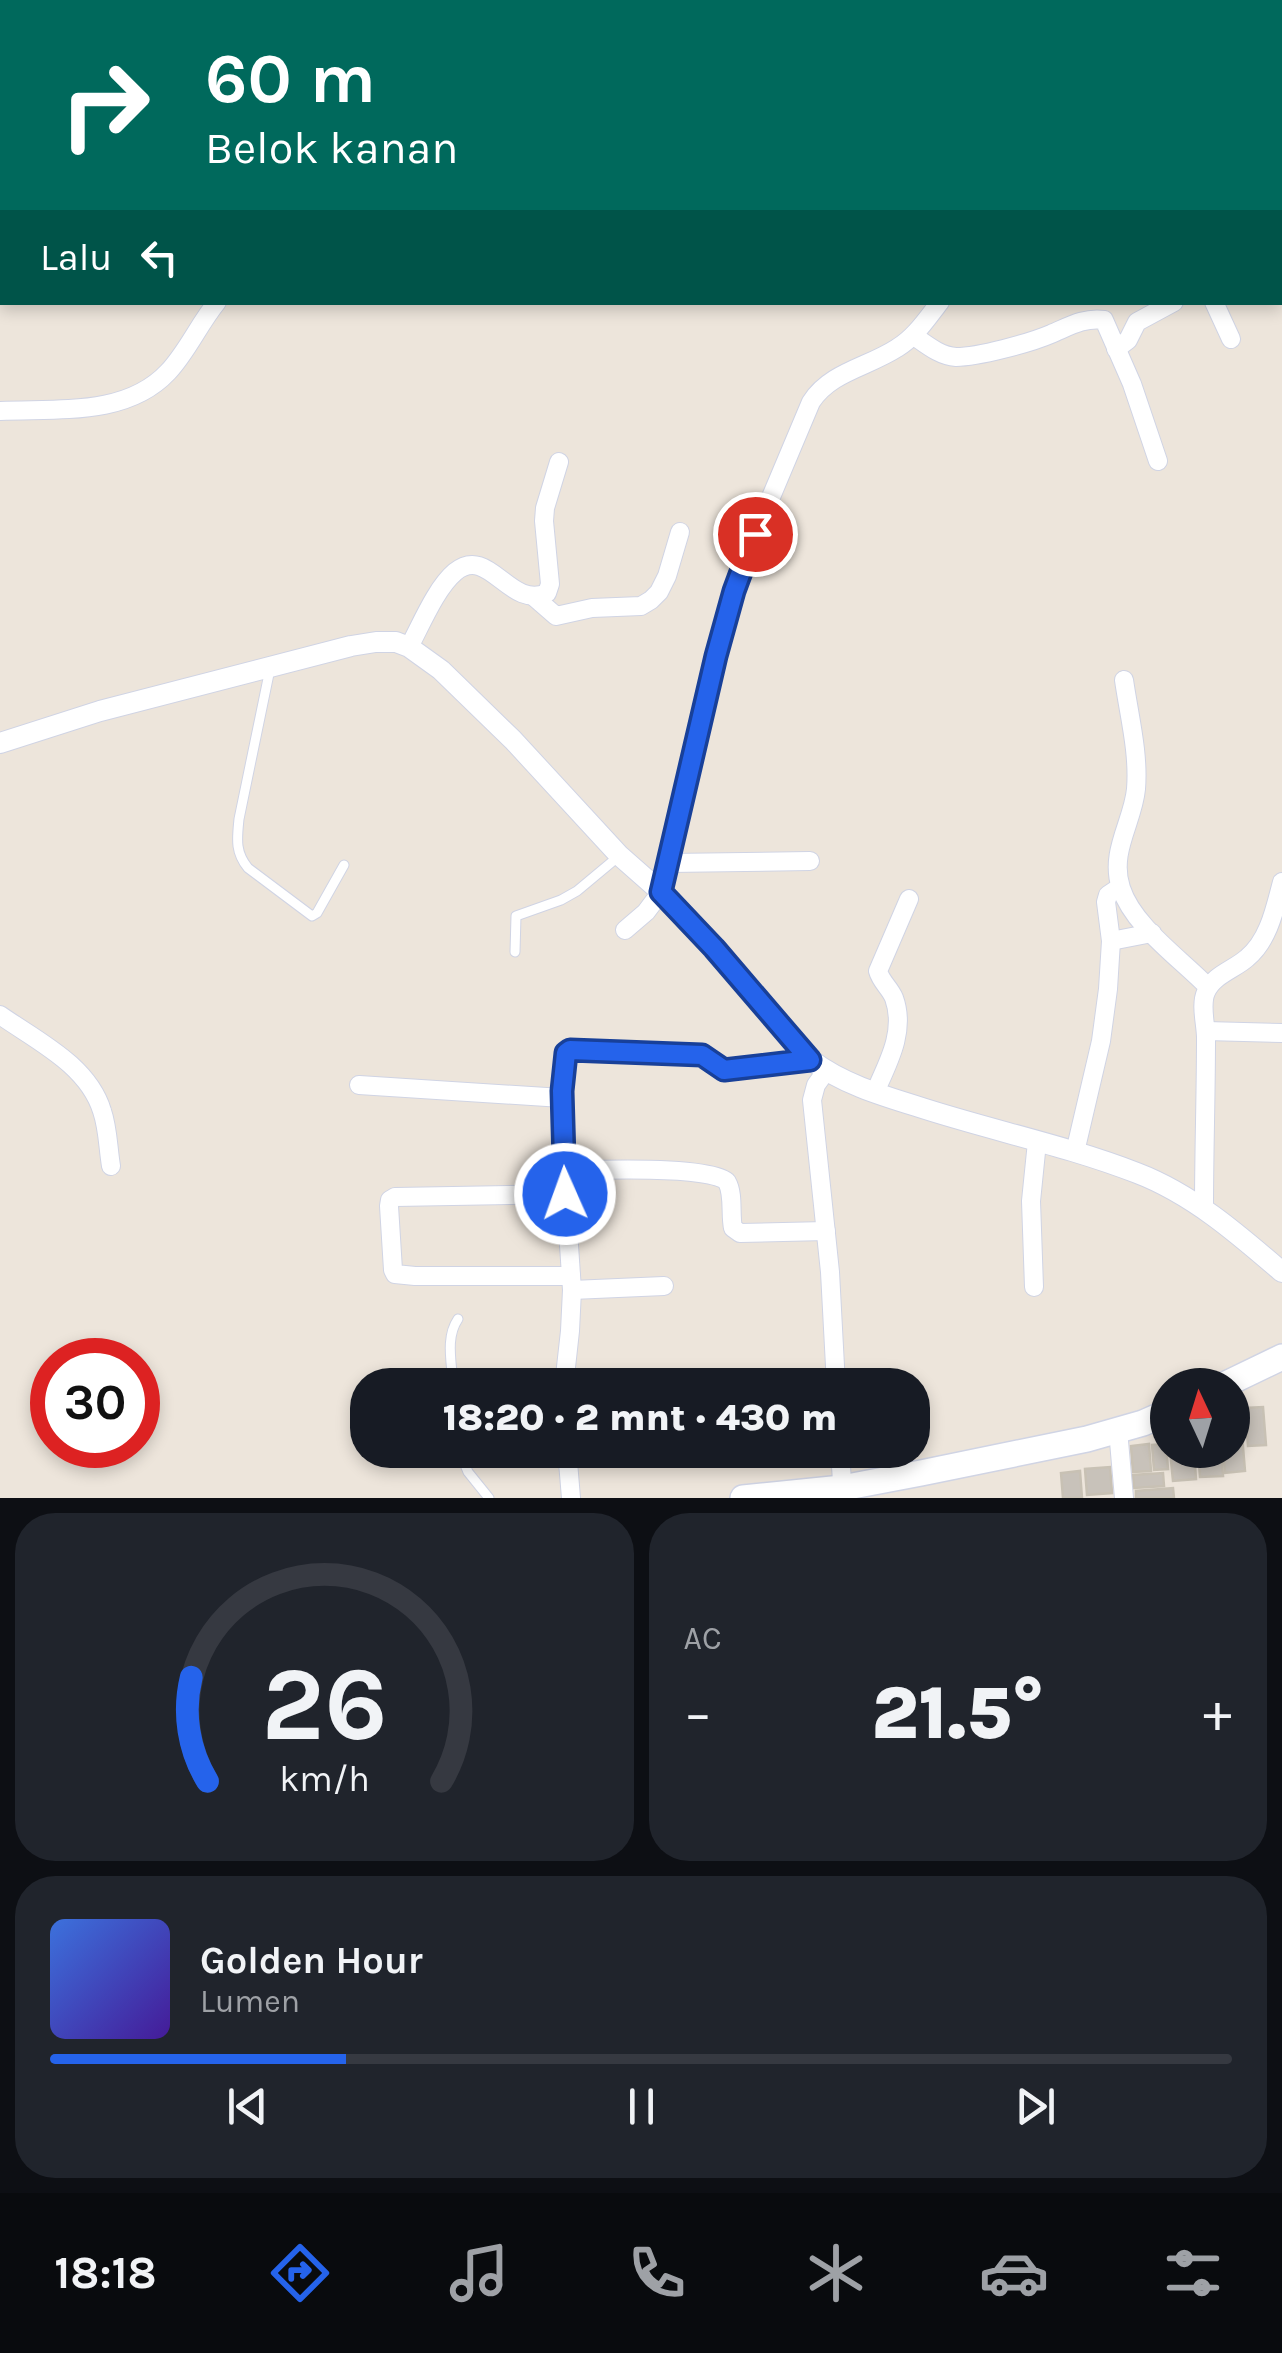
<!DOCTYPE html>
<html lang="id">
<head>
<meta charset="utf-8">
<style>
  :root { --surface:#171b24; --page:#20242c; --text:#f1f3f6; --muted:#9ea1a6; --line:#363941; --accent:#2563eb }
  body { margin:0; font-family:Karla,sans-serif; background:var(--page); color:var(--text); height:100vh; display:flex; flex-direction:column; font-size:38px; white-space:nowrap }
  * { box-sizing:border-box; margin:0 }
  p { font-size:32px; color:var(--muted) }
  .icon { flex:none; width:55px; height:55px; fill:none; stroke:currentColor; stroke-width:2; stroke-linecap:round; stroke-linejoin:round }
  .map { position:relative; height:1498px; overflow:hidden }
  .sheet { display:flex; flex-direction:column; gap:15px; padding:15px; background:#0d0f14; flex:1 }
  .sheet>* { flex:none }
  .banner { position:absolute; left:0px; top:0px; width:1282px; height:305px; box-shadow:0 5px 15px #0003; background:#00695c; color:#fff; overflow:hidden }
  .needle { width:65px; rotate:356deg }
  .controls { position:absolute; left:1150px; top:1368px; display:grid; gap:20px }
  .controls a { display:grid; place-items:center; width:100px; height:100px; border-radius:50%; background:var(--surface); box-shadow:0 5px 15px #0003; font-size:50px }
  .speed { position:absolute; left:30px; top:1338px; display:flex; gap:20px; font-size:50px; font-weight:700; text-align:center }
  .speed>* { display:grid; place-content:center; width:130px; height:130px; border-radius:50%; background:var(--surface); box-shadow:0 5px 15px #0003; line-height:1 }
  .speed .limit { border:15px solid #d22; background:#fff; color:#111 }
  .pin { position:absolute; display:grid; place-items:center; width:85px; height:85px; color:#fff; margin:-42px; border:5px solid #fff; border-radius:50%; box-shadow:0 2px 10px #0007 }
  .me { position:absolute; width:110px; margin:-55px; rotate:358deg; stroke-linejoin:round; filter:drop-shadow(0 0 8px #0008) }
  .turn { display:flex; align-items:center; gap:35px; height:210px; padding:0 40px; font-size:45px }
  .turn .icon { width:130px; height:130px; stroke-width:2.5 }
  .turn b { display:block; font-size:70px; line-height:85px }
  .then { display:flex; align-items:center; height:95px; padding:0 40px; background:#0003; gap:20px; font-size:38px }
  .big { font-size:75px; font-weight:800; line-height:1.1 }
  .sheet .tile { flex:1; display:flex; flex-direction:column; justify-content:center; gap:15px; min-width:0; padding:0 35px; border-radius:40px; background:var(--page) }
  .sheet .dial { align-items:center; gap:0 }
  .dial svg { height:260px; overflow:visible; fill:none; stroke:var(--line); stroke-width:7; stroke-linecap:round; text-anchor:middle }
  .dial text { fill:var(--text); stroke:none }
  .song { display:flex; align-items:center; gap:30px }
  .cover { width:120px; height:120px; border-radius:15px; background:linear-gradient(135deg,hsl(220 70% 55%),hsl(260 70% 35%)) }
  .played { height:10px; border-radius:5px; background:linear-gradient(90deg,var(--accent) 25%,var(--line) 25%) }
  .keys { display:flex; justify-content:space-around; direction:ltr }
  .heat { display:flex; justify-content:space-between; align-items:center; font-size:55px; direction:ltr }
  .sheet .tiles { flex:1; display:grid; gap:15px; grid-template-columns:1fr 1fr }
  .tile:last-child { grid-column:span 2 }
  .trip { position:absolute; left:350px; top:1368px; width:580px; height:100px; border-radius:40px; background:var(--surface); box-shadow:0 5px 15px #0003; font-weight:800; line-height:100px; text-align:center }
  .tab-bar { display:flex; height:160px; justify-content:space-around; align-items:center; background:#090b0e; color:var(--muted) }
  .tab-bar .icon { width:70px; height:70px }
  .tab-bar .current { color:var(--accent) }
  .tab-bar b { font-size:45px; color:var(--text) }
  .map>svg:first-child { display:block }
</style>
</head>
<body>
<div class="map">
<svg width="1282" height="1498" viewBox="0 0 1282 1498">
  <rect width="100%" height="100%" fill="#ede5db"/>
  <g fill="#c8c2ba" stroke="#c8c1b4" stroke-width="2.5">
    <path d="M1263,1407L1266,1445L1248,1446L1245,1408Z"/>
    <path d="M1241,1423L1245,1471L1225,1473L1223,1450H1232V1424Z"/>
    <path d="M1149,1444L1151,1471L1133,1472L1131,1446Z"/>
    <path d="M1166,1444L1168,1469L1154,1470L1152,1445Z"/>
    <path d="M1170,1450H1194L1196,1479L1173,1481Z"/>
    <path d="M1198,1450H1221L1223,1476L1200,1477Z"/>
    <path d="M1110,1467L1112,1493L1087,1495L1085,1469Z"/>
    <path d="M1080,1471L1082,1498H1063L1061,1473Z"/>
    <path d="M1163,1473L1164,1486L1134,1488L1133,1475Z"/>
    <path d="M1173,1488L1174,1498H1136V1491Z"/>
  </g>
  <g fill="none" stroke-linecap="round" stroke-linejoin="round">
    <g stroke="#d0d4e4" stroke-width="11">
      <g id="service">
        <path d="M270,669L239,819C237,839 235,852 248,868L312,916L317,913L344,865"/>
        <path d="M515,952L516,916L561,900L577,891L619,856"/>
        <path d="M453,1385C452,1363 445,1338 458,1319"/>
        <path d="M459,1450L468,1472L489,1498"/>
      </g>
    </g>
    <g stroke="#d0d4e4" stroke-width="20">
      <g id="minor">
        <path d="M742,2L743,0"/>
        <path d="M1280,75L1282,74"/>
        <path d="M1280,249L1282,248"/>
        <path d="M1214,302L1231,339"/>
        <path d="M914,336C927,345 940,356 956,357C978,357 1030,343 1051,334C1068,327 1084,317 1104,320L1132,384L1158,461"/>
        <path d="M1116,349L1128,340L1137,322L1174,302"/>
        <path d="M0,411C56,408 126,417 168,372C187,352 199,324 217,302"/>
        <path d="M533,596L556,616L592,608L641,606L651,600L659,592L667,576L680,532"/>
        <path d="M409,647C421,625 436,588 455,572C489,544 509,610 547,593L550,584L544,521L545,508L559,462"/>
        <path d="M1124,680C1129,715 1139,753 1136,789C1133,822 1109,852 1121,888C1133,926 1181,959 1208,987"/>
        <path d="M669,863L810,861"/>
        <path d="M625,930L646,912L661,892L716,656L734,591L755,535L811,402C830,372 868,367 897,348C915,337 926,320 940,302"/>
        <path d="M1111,941L1152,933"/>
        <path d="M0,1015C37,1041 88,1065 102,1111C108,1128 108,1148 111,1166"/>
        <path d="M1206,1031L1282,1033"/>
        <path d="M826,1071L816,1085L812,1100L830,1272L836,1385"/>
        <path d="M359,1085L562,1098"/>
        <path d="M875,1092C888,1063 906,1031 894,998C890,988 881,982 878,971L909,899"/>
        <path d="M1075,1152L1101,1041L1108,989L1111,941L1106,902L1108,895L1120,887"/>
        <path d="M564,1171C589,1170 715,1165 727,1182C734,1194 730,1215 733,1228L740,1233L826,1231"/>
        <path d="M565,1194L395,1197L390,1200L389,1206L393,1270L395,1274L415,1276H571"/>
        <path d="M1204,1208C1204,1151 1206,1094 1206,1038C1206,1024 1200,1005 1206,992C1213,975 1235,969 1247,958C1269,940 1275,908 1282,882"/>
        <path d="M1034,1287L1031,1201L1037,1142"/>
        <path d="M572,1290L664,1286"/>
        <path d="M564,1385L570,1331L572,1290L564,1171L562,1091L566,1053L576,1049L700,1055L724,1070L811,1060"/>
        <path d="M1118,1430L1124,1498"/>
        <path d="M567,1450L571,1498"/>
        <path d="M840,1450L843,1498"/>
      </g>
    </g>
    <g stroke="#d0d4e4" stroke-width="22">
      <path id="tertiary" d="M0,743L100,711L351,646L376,642H396L409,647L441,670L513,740L619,855L661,892L714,948L811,1060C841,1083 880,1095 916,1106C989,1130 1065,1145 1137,1173C1192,1194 1238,1234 1282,1272"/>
    </g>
    <g stroke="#d0d4e4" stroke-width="28">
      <g id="secondary">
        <path d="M1224,1385L1282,1357"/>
        <path d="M743,1498L842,1488L921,1473L1087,1439L1143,1423L1168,1412"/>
      </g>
    </g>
    <use href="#service" stroke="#fff" stroke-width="9"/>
    <use href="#minor" stroke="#fff" stroke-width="18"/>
    <use href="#tertiary" stroke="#fff" stroke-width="20"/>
    <use href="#secondary" stroke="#fff" stroke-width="25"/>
  </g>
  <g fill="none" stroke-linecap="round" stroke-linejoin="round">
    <g stroke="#184099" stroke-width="25">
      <path id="route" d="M565,1194L562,1091L566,1053L570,1050L702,1055L724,1070L810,1060L714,948L661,892L716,656L734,591L755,534"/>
    </g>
    <use href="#route" stroke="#2563eb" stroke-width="18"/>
  </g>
</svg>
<div class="controls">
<a><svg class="needle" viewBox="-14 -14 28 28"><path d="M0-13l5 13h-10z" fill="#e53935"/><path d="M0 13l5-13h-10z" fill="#9ea1a6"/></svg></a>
</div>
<div class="speed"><div class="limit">30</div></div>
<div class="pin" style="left:755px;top:534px;background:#d93025"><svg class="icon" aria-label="arrive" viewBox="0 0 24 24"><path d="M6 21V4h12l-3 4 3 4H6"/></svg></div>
<svg class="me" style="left:565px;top:1194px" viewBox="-20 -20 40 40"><circle r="17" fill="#2563eb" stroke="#fff" stroke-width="3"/><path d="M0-11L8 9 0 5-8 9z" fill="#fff"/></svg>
<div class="trip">18:20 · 2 mnt · 430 m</div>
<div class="banner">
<div class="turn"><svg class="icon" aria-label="right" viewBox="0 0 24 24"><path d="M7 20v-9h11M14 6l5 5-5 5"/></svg><div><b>60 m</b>Belok kanan</div></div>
<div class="then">Lalu<svg class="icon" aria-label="left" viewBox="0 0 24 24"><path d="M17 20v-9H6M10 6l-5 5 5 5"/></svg></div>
</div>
</div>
<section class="sheet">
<div class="tiles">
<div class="tile dial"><svg viewBox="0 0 100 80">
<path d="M14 69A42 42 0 1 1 86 69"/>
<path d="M14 69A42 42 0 0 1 9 37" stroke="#2563eb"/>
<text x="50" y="56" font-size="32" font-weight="700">26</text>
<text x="50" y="72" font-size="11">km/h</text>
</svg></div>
<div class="tile"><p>AC</p>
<div class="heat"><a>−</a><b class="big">21.5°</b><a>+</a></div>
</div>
<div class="tile">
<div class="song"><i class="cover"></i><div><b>Golden Hour</b><p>Lumen</p></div></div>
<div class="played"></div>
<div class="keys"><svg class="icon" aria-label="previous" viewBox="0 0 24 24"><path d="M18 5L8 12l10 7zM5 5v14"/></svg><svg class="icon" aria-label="pause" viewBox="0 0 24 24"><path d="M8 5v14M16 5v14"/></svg><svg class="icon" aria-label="next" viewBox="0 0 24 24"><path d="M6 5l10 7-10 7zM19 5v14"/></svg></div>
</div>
</div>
</section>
<nav class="tab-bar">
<b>18:18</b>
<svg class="icon current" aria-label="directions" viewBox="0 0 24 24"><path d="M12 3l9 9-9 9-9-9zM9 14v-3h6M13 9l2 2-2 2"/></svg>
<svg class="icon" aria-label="music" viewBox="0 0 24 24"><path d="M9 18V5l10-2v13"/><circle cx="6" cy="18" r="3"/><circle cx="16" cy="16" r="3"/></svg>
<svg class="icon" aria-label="phone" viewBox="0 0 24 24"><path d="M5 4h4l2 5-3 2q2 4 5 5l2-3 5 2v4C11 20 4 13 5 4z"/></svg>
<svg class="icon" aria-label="climate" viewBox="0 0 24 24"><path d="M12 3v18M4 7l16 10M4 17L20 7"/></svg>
<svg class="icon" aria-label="car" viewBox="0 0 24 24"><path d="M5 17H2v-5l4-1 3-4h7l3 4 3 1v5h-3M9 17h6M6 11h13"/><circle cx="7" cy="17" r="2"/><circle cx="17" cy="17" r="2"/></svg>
<svg class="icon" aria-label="filters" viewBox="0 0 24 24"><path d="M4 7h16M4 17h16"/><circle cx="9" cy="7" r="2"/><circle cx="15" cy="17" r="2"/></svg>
</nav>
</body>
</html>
